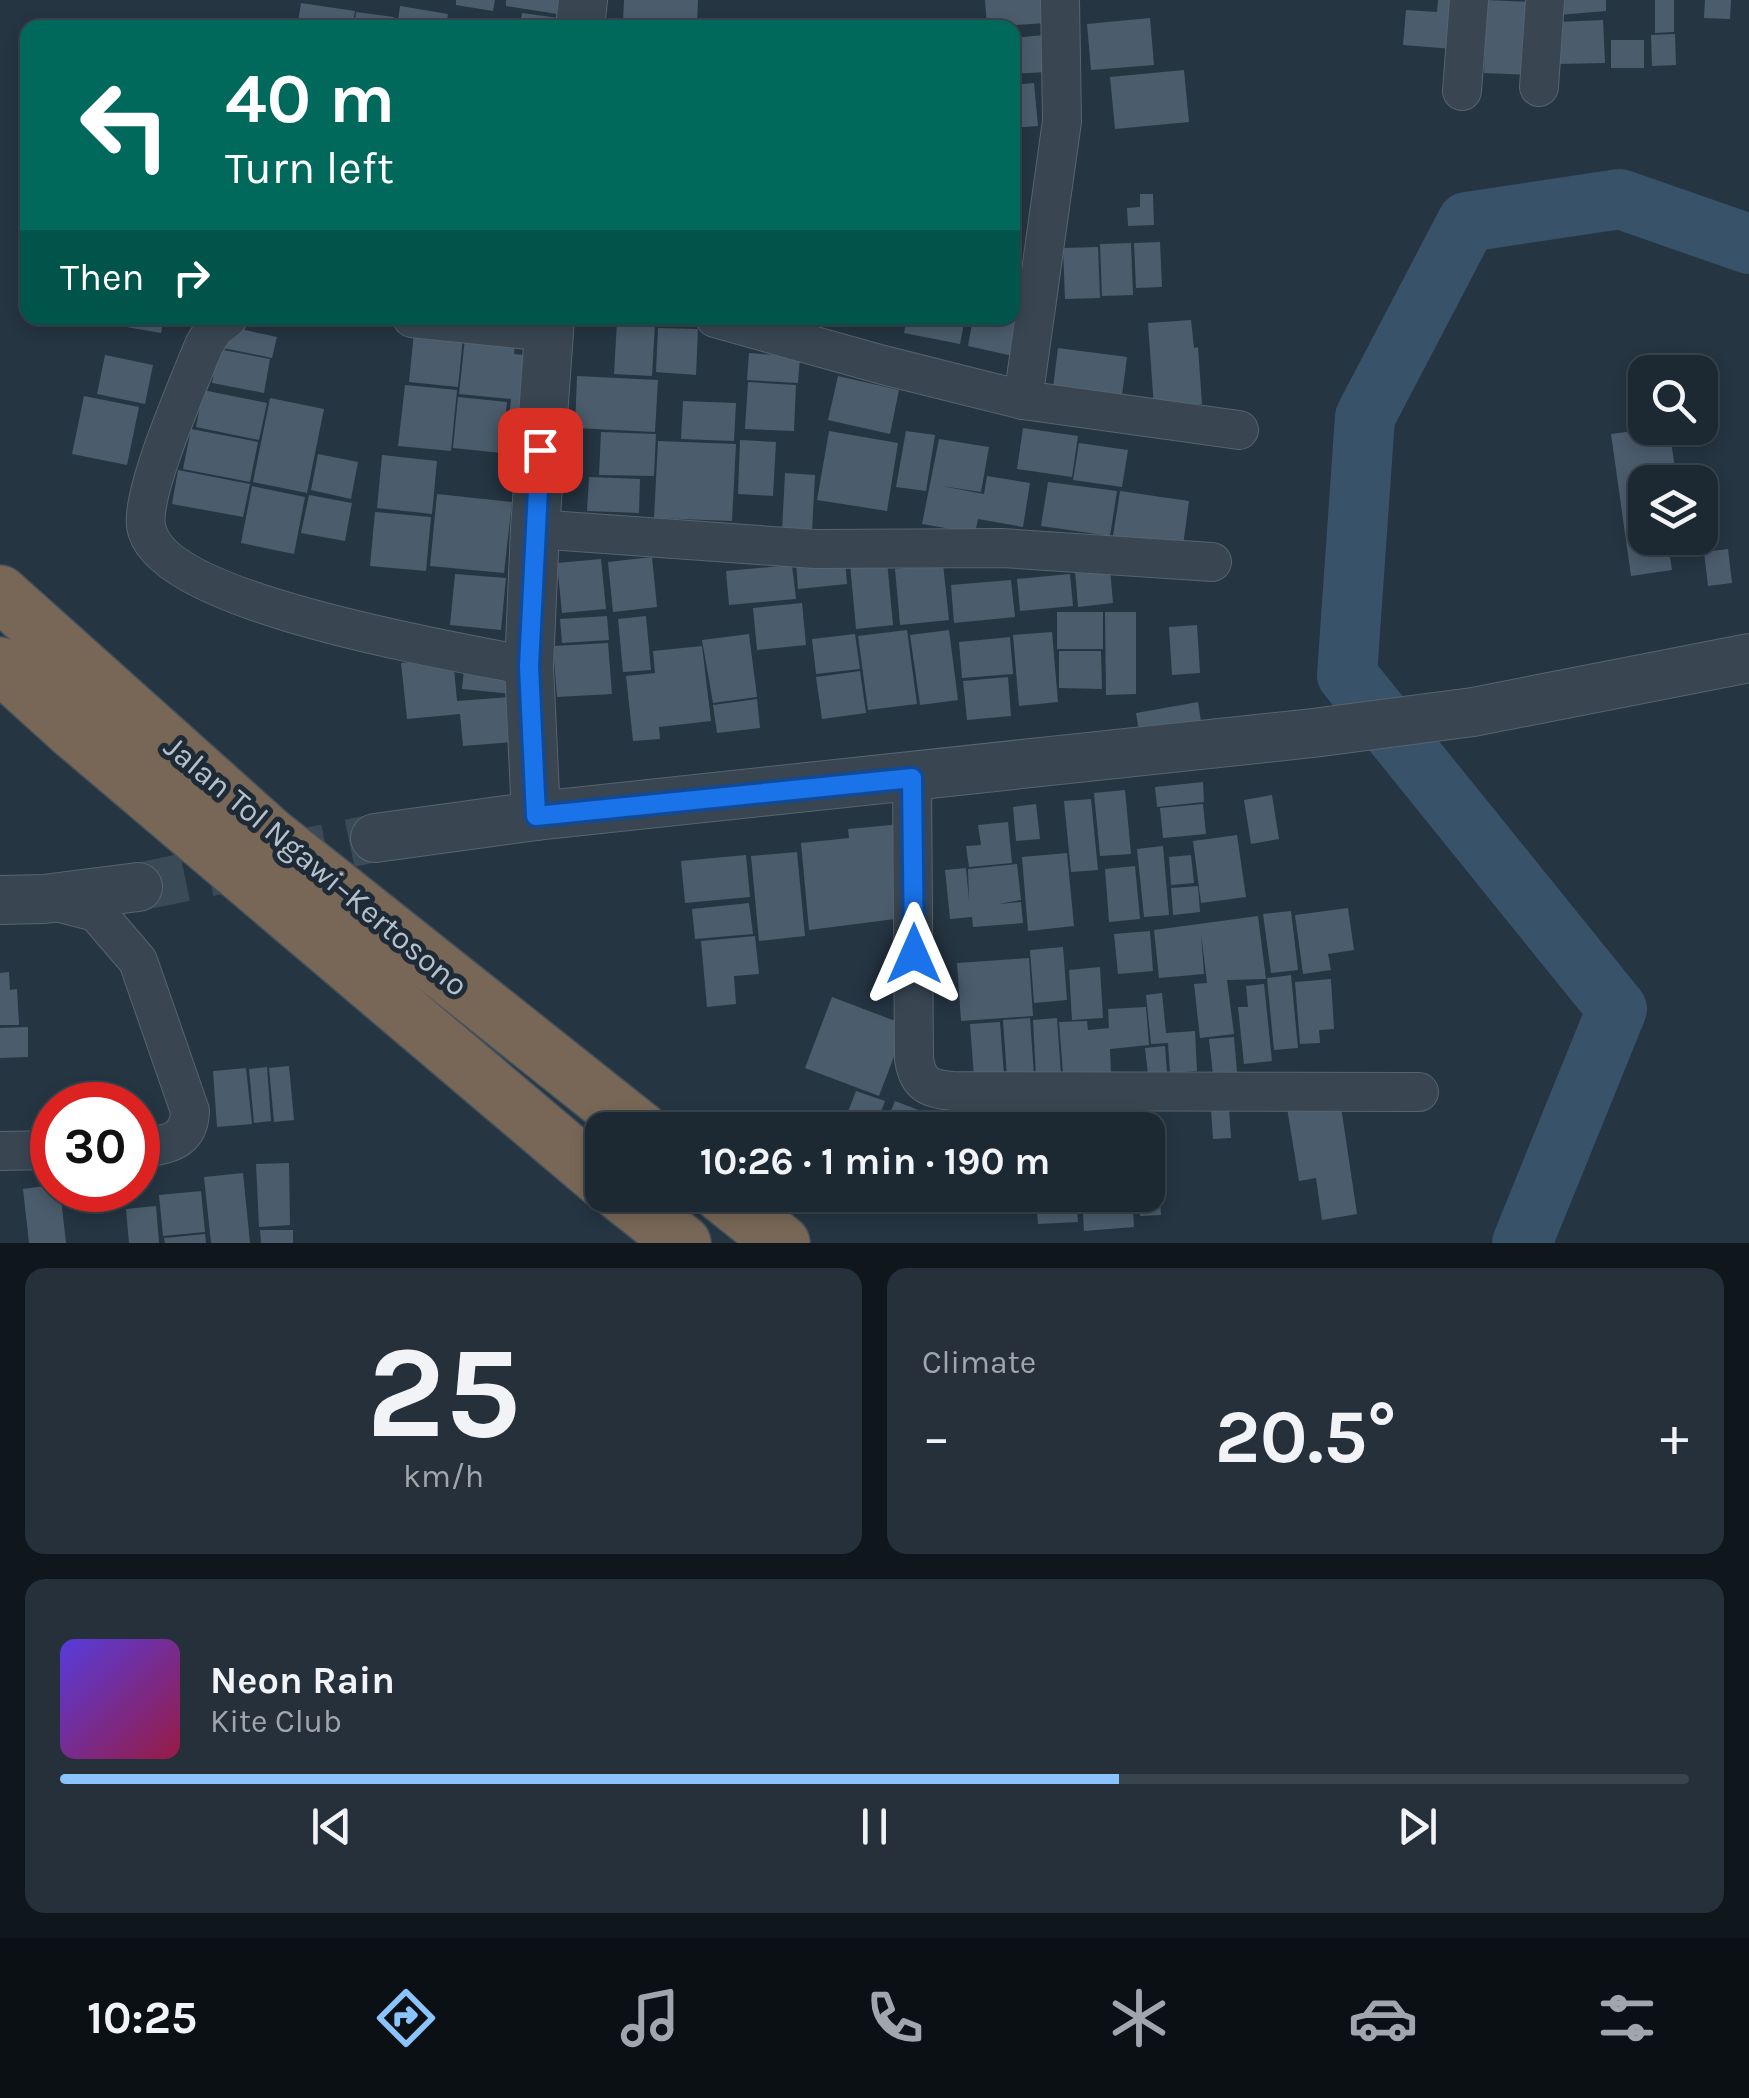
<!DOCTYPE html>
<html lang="en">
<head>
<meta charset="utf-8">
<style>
  :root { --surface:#1c2832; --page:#25303a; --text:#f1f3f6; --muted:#a0a6ac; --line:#3a444d; --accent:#8bc3fc }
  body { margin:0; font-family:Karla,sans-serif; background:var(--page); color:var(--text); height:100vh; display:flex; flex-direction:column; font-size:38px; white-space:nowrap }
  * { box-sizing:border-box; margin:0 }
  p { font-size:32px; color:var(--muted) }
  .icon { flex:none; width:55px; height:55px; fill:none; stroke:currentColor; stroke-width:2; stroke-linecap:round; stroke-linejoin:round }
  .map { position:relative; height:1243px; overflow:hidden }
  .details { display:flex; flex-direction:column; gap:25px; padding:25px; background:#0f161c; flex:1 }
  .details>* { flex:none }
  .guide { position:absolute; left:20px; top:20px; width:1000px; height:305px; border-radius:20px; box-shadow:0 5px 15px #0003,0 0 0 2px var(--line); background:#00695c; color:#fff; overflow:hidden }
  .fabs { position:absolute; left:1628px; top:355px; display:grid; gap:20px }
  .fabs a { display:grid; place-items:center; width:90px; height:90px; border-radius:20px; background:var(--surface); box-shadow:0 5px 15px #0003,0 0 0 2px var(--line); font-size:50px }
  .speed { position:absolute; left:30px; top:1082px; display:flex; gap:20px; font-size:50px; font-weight:700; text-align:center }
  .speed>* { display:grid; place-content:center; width:130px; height:130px; border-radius:50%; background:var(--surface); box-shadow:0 5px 15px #0003,0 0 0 2px var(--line); line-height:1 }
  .speed .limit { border:15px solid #d22; background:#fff; color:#111 }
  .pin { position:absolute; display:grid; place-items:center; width:85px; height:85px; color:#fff; margin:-42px; border-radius:20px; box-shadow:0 5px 15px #0006 }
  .me { position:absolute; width:110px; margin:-55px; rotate:0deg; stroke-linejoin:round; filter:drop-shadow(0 0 8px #0008) }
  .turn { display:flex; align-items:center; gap:35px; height:210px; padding:0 40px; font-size:45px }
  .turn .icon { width:130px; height:130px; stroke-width:2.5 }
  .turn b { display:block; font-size:70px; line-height:85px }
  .then { display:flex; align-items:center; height:95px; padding:0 40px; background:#0003; gap:20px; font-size:38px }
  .big { font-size:75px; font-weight:700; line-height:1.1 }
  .details .card { flex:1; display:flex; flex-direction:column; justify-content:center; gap:15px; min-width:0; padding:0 35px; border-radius:20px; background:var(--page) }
  .details .dial { align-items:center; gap:0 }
  .dial b { font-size:130px; line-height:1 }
  .song { display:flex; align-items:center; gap:30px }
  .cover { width:120px; height:120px; border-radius:15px; background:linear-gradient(135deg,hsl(250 70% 55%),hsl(340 70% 35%)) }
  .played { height:10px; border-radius:5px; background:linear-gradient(90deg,var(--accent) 65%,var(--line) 65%) }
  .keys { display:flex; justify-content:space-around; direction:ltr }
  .heat { display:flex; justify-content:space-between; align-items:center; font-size:55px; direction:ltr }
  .details .tiles { flex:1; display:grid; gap:25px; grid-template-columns:1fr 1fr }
  .card:last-child { grid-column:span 2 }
  .trip { position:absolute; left:585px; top:1112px; width:580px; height:100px; border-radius:20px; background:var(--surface); box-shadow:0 5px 15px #0003,0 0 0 2px var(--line); font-weight:700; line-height:100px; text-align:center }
  .dock { display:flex; height:160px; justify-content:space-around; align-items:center; background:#0b1014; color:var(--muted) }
  .dock .icon { width:70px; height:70px }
  .dock .selected { color:var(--accent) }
  .dock b { font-size:45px; color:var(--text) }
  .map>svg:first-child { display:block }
</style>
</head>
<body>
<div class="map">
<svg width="1749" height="1243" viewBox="0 0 1749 1243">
  <rect width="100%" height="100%" fill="#253542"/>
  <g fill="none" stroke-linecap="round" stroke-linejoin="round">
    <path stroke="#38526a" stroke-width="60" d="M1522,1243L1617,1009L1347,675L1365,417L1467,222L1620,199L1749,244"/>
  </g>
  <g fill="#4b5c6c">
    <path d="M456,0H495L493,11L456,5Z"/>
    <path d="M506,0H560L557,14L506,6Z"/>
    <path d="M624,0H698L697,24L623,23Z"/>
    <path d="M985,0H1045L1047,23L987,27Z"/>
    <path d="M1438,0H1458L1453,49L1403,45L1406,10L1437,12Z"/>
    <path d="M1486,0L1532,2L1530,75L1484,73Z"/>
    <path d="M1558,0H1606V11L1559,15Z"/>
    <path d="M1655,0H1674V32L1655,33Z"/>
    <path d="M1705,0H1731L1730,19L1704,18Z"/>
    <path d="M301,3L355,11L352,28H297Z"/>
    <path d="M400,6L448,14L446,28H397Z"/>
    <path d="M356,12L394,17L393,28H354Z"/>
    <path d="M522,13L566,19L565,28H520Z"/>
    <path d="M1150,18L1154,65L1091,70L1087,24Z"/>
    <path d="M1603,20L1605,63L1558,64L1557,22Z"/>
    <path d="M1675,34L1676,65L1652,66L1651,35Z"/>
    <path d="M1044,35L1047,72L1012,74V38Z"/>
    <rect x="1611" y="40" width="33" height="28"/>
    <path d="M1184,70L1189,122L1115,129L1110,77Z"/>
    <path d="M1034,83L1038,126L1012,128V85Z"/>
    <path d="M1140,194H1153L1154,225L1128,226L1127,208L1140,207Z"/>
    <path d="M1160,242L1162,287L1136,288L1134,243Z"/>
    <path d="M1131,243L1133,295L1102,296L1100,244Z"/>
    <path d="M1098,247L1100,298L1065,299L1063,248Z"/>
    <path d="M116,318H164L161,333L115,325Z"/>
    <path d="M907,318H965L960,344L904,333Z"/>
    <path d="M973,318L1021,319L1013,356L968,346Z"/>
    <path d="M1191,320L1194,348L1198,347L1202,404L1154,408L1148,323Z"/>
    <path d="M415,322L464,327L458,387L409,382Z"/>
    <path d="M617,322L655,324L652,376L614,374Z"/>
    <path d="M227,326L277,337L272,358L223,348Z"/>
    <path d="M658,328L698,329L696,375L656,372Z"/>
    <path d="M465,338L515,343L514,354L541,357L532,451L506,448L511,399L459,394Z"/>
    <path d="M1058,348L1127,357L1121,403L1052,395Z"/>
    <path d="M218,349L270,359L264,393L212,383Z"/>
    <path d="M749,353L800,357L798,383L747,380Z"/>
    <path d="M105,355L153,365L145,404L97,394Z"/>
    <path d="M577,376L658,380L655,432L575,428Z"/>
    <path d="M838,376L899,390L890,434L828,420Z"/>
    <path d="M748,382L796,385L794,431L745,429Z"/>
    <path d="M405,385L457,390L451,451L398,446Z"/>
    <path d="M203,390L267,403L259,440L196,427Z"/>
    <path d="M84,396L139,407L127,465L72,454Z"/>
    <path d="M458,397L507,402L502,453L453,448Z"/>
    <path d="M270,398L324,409L307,493L253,482Z"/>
    <path d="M683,401L736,403L734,441L681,439Z"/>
    <path d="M1023,428L1078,436L1072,477L1017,469Z"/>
    <path d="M1657,428H1669L1677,482H1645V538H1667L1672,570L1631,576L1611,434Z"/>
    <path d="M191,429L258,442L250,482L183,469Z"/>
    <path d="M829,431L898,443L887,511L817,500Z"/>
    <path d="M906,431L935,435L926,491L896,487Z"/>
    <path d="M601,432L656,434L654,476L599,475Z"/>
    <path d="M939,439L989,447L981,492L941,486L984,494L987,476L1030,483L1023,527L978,519L975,533L922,524Z"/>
    <path d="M740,440L776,442L773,496L738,494Z"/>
    <path d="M658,441L736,444L732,521L654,518Z"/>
    <path d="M1079,443L1128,450L1122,487L1073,480Z"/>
    <path d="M318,454L358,462L351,499L311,490Z"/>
    <path d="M382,455L437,461L432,514L377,508Z"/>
    <path d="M178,470L250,484L243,517L172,504Z"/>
    <path d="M785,473L815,475L812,532L782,531Z"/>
    <path d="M589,477L640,479L639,513L587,511Z"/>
    <path d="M1048,482L1117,491L1110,536L1041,526Z"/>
    <path d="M252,486L305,497L294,554L241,543Z"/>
    <path d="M1120,491L1189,501L1183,546L1113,536Z"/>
    <path d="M437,494L512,502L504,573L430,566Z"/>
    <path d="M309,495L352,503L345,541L301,533Z"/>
    <path d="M375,512L431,517L426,571L370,566Z"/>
    <path d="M1728,549L1732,583L1708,586L1704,552Z"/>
    <path d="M652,557L657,607L613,612L608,562Z"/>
    <path d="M601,559L606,609L562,613L557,563Z"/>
    <path d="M845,559L847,584L798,589L796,563Z"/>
    <path d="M887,561L893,625L856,629L850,564Z"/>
    <path d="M943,564L949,620L900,625L895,569Z"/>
    <path d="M792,565L796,599L729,605L726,571Z"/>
    <path d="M1110,568L1113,603L1078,607L1075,571Z"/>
    <path d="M455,574L506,578L501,630L450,625Z"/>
    <path d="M1070,574L1073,606L1020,611L1017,579Z"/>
    <path d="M1011,580L1015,617L954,623L951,585Z"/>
    <path d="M802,603L806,645L757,650L753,608Z"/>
    <rect x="1057" y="612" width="46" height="37"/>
    <path d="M1105,612H1136V694L1106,695Z"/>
    <path d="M607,616L609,640L562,643L560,619Z"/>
    <path d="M646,616L651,670L623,672L618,619Z"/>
    <path d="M1197,625L1200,673L1172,675L1169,627Z"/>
    <path d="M907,630L917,704L868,710L858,636Z"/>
    <path d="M949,630L958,700L920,705L910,635Z"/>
    <path d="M1052,632L1058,702L1019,706L1013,635Z"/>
    <path d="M749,634L757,697L713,703L702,640Z"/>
    <path d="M855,634L860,669L816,674L812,639Z"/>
    <path d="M1010,637L1013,674L962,678L959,642Z"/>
    <path d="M608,643L612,694L557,697L553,646Z"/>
    <path d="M702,646L711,721L659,727L660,739L633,741L626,676L655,673L653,651Z"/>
    <path d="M1059,651H1101L1102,689L1059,688Z"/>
    <path d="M453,658L457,701L511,697L514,742L463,746L460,714L407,719L401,663Z"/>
    <path d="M465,660L516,666L513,694L462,689Z"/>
    <path d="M860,671L866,713L822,719L816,677Z"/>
    <path d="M1008,677L1011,716L967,720L963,681Z"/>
    <path d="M757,699L760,728L717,733L713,705Z"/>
    <path d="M1198,702L1201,721L1139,731L1136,713Z"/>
    <path d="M1203,782L1204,802L1157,807L1155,787Z"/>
    <path d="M1125,790L1131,854L1100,856L1094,793Z"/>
    <path d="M1272,795L1279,839L1251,844L1244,800Z"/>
    <path d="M1091,799L1098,870L1071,872L1064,801Z"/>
    <path d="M1036,804L1040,839L1016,841L1013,807Z"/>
    <path d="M1203,804L1206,834L1163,838L1160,808Z"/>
    <path d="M1008,822L1012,863L969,867L966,846L981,845L978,825Z"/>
    <path d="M902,824L911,917L809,930L801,843L849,838L848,829Z"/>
    <path d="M1237,835L1246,897L1201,903L1193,841Z"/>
    <path d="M1163,846L1169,915L1144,917L1137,849Z"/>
    <path d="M797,852L805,936L759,941L751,856Z"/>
    <path d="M1067,853L1074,926L1028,931L1022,857Z"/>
    <path d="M746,855L750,897L685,903L681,861Z"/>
    <path d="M1191,855L1194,883L1171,885L1169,857Z"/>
    <path d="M1017,864L1021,900L998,904L1021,902L1023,923L973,927L972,917L950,919L945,870L966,868L969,901L968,869Z"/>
    <path d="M1135,866L1140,919L1109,922L1105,869Z"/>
    <path d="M1198,886L1200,912L1173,915L1171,888Z"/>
    <path d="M749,903L753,934L695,939L692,909Z"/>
    <path d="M1348,908L1354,950L1328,954L1331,970L1303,974L1295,915Z"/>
    <path d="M1291,911L1298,970L1271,973L1263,914Z"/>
    <path d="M1258,916L1266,979L1227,980L1234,1034L1200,1038L1194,984L1207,983L1201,933L1204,974L1159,978L1154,930Z"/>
    <path d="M1150,931L1153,971L1118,974L1114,934Z"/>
    <path d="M755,936L759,974L734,976L736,1004L707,1007L701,941Z"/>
    <path d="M1063,947L1067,1000L1034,1003L1030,950Z"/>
    <path d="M1029,958L1033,1016L961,1021L957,963Z"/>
    <path d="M1100,967L1103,1018L1072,1020L1069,970Z"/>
    <path d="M9,972L10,990L17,989L19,1025H0V973Z"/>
    <path d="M1291,975L1298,1048L1274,1050L1267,978Z"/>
    <path d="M1331,979L1334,1029L1319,1030L1320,1043L1300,1044L1295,982Z"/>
    <path d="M1264,984L1272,1061L1244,1064L1238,1007H1248L1246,986Z"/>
    <path d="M1162,993L1166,1033L1195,1031L1197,1071L1170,1073L1168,1043L1151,1044L1146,995Z"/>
    <path d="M832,997L906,1025L879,1096L805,1068Z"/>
    <path d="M1146,1007L1149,1045L1110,1049L1111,1073L1063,1074L1059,1022L1087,1021L1088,1030L1109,1028L1108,1009Z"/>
    <path d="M1030,1018L1034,1075L1007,1077L1003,1020Z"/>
    <path d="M1057,1018L1061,1075L1036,1077L1033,1020Z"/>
    <path d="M1000,1022L1004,1075L974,1077L970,1024Z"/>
    <path d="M28,1027V1057L0,1058V1028Z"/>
    <path d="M1234,1037L1237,1072L1213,1075L1209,1039Z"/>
    <path d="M1165,1046L1167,1073L1148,1075L1145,1048Z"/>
    <path d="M289,1066L294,1120L274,1122L269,1068Z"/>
    <path d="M267,1067L271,1121L254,1123L249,1069Z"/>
    <path d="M246,1068L252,1124L217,1127L213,1071Z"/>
    <path d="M856,1091L885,1101L876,1125L847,1114Z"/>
    <path d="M1228,1093L1231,1138L1213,1139L1210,1094Z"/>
    <path d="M1340,1100L1357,1214L1322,1220L1316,1178L1299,1181L1287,1108Z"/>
    <path d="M895,1101L942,1119L937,1130H883Z"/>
    <path d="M1030,1110L1031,1130H991L989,1113Z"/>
    <path d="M1128,1120L1129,1130H1078V1124Z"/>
    <path d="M1155,1120L1161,1215L1140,1216L1139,1195H1148V1130H1134V1122Z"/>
    <path d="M289,1163L290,1225L259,1227L256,1164Z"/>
    <path d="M243,1173L250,1243H211L204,1177Z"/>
    <path d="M52,1185V1190H60L66,1243H29L23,1189Z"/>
    <path d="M201,1191L205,1232L163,1236L159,1195Z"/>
    <path d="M994,1195H1033L1034,1210L996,1213Z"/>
    <path d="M1036,1195H1076L1078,1222L1038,1224Z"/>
    <path d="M1082,1195H1132L1134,1227L1084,1231Z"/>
    <path d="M156,1206L159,1243H129L126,1209Z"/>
    <path d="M260,1230H293V1243H261Z"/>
    <path d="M205,1234L206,1243H165L164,1238Z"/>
  </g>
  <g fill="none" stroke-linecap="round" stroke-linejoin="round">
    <path stroke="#3b4a57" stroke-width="48" stroke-dasharray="48 24" stroke-linecap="butt" d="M138,887L375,838"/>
    <g stroke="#57646f" stroke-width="40">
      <g id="minor">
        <path d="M1539,87L1545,0"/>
        <path d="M1462,91L1469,0"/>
        <path d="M228,318L214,329L204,345C189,383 141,491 146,526C158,604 459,652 529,666"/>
        <path d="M412,318L548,332"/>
        <path d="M715,318L883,365L1023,400L1239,430"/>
        <path d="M1023,400L1062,121L1060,0"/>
        <path d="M535,529L815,549L1002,548L1212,562"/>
        <path d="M912,778L914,1059C918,1084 928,1089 953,1091L1419,1092"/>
        <path d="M53,901L96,912L138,961L190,1111C189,1144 165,1144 138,1149"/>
        <path d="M0,1151L52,1150"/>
      </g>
    </g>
    <g stroke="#57646f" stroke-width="50">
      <g id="tertiary">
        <path d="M580,28L583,0"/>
        <path d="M536,816L529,666L535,529L550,318"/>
        <path d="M375,838L536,816L1313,733L1473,712L1749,658"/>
        <path d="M0,900L44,899L138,887"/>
      </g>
    </g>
    <g stroke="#44515c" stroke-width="58">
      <g id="motorway">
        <path d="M0,593L270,835L641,1130"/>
        <path d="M0,665L73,731L602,1180"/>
        <path d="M622,1195L683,1243"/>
        <path d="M722,1195L782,1243"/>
      </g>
    </g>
    <use href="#minor" stroke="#394652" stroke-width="38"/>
    <use href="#tertiary" stroke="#394652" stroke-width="48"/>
    <use href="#motorway" stroke="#786756" stroke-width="55"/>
  </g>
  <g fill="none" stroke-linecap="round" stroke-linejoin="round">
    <g stroke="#114b97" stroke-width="25">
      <path id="route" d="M540,450L529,666L536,816L912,778L914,954"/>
    </g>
    <use href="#route" stroke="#1a73e8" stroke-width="18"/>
  </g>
  <g text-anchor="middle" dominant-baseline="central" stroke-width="10" stroke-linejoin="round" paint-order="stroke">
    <g font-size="32" fill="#b6c1cc" stroke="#1e2b37">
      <text transform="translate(316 866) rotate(40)">Jalan Tol Ngawi–Kertosono</text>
    </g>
  </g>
</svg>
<div class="fabs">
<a><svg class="icon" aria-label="search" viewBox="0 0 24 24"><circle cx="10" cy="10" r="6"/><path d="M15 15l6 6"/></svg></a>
<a><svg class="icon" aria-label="layers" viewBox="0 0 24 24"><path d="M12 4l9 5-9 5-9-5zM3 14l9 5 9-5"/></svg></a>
</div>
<div class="speed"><div class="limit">30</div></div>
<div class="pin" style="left:540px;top:450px;background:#d93025"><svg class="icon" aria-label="arrive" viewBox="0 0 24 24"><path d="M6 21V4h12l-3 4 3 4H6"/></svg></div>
<svg class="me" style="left:914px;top:954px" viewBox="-20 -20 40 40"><path d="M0-17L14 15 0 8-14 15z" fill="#1a73e8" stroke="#fff" stroke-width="4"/></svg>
<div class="trip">10:26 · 1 min · 190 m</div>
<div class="guide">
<div class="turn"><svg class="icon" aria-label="left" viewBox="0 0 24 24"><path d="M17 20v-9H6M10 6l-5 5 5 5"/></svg><div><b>40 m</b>Turn left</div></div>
<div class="then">Then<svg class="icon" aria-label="right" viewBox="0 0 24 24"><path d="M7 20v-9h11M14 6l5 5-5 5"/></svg></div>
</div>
</div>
<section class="details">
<div class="tiles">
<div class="card dial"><b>25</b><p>km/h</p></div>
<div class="card"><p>Climate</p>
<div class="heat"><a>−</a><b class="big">20.5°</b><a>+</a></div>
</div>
<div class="card">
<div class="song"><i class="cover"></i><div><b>Neon Rain</b><p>Kite Club</p></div></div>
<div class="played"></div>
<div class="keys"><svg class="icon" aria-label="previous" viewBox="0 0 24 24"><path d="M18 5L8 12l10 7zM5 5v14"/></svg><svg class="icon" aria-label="pause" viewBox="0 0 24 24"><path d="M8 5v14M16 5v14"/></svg><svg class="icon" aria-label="next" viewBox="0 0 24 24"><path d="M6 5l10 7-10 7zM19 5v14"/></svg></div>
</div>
</div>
</section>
<nav class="dock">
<b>10:25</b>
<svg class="icon selected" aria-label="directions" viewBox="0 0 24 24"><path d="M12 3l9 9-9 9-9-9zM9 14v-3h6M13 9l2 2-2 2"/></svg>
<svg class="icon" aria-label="music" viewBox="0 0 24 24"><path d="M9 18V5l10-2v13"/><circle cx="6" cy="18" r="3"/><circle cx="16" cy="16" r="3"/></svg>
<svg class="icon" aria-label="phone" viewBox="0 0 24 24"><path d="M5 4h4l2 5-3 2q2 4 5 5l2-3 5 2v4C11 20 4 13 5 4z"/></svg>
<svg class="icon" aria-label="climate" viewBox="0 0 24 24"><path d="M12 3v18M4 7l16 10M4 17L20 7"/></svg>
<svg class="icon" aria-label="car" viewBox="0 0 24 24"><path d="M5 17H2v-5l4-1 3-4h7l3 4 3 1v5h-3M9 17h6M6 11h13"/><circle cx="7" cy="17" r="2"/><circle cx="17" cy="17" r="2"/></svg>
<svg class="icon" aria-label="filters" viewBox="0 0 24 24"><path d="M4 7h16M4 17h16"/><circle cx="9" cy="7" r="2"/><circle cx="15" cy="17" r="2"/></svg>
</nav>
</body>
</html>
